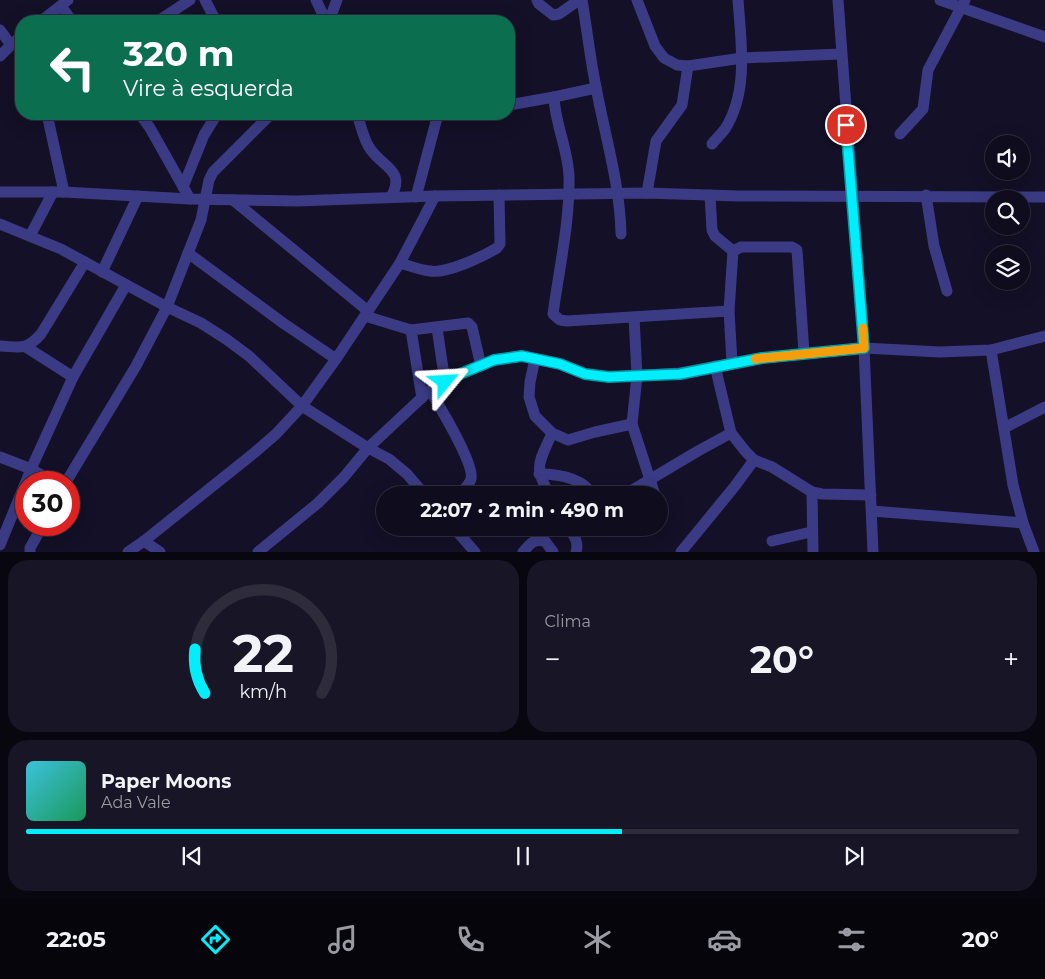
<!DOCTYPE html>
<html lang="pt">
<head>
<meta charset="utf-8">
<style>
  :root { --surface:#0e0c1d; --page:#171526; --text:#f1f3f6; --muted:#9b9ba4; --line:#2e2c3b; --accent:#03eefd }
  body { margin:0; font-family:Montserrat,sans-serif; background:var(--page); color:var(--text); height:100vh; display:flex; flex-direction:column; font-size:19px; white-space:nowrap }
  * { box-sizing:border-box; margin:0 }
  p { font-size:16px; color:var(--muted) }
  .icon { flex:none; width:28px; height:28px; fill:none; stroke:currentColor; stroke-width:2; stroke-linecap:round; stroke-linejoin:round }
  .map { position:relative; height:552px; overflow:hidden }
  .side { display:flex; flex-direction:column; gap:8px; padding:8px; background:#080710; flex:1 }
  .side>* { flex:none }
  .banner { position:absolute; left:15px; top:15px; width:500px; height:105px; border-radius:20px; box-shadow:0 5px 20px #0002,0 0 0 1px var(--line); background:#0b6e4f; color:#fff; overflow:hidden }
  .tools { position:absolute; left:985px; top:135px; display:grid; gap:10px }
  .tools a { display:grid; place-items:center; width:45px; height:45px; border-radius:50%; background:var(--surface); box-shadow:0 5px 20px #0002,0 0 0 1px var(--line); font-size:25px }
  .speed { position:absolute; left:15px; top:471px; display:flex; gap:10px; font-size:25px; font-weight:700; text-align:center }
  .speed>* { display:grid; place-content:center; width:65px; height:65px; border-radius:50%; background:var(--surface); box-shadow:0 5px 20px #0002,0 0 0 1px var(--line); line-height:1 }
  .speed .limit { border:8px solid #d22; background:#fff; color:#111 }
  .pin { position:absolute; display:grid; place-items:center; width:42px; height:42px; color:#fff; margin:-21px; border:2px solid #fff; border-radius:50%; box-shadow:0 1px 5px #0007 }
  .me { position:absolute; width:55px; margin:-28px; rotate:63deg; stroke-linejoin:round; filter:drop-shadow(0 0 4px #0008) }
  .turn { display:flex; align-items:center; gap:18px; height:105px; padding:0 25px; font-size:22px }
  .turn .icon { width:65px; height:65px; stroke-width:2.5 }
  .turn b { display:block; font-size:35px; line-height:42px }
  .big { font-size:38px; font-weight:700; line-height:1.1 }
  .side .tile { flex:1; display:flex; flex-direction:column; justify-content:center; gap:8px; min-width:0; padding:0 18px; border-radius:20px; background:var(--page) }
  .side .dial { align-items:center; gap:0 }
  .dial svg { height:130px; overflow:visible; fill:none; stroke:var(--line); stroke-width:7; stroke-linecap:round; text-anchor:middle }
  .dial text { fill:var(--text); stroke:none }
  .song { display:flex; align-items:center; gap:15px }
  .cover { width:60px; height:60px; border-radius:8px; background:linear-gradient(135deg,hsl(190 70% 55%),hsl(150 70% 35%)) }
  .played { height:5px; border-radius:2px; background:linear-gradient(90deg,var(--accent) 60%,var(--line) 60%) }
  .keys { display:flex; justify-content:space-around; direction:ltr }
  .heat { display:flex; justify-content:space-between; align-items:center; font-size:28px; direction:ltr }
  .side .tiles { flex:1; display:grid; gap:8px; grid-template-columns:1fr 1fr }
  .tile:last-child { grid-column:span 2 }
  .trip { position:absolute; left:376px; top:486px; width:292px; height:50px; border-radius:25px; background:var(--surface); box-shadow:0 5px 20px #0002,0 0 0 1px var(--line); font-weight:700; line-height:50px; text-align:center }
  .tab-bar { display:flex; height:80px; justify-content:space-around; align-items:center; background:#06050c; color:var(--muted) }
  .tab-bar .icon { width:35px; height:35px }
  .tab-bar .current { color:var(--accent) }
  .tab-bar b { font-size:22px; color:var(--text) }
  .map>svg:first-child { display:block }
</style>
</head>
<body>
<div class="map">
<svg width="1045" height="552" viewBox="0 0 1045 552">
  <rect width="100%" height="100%" fill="#131027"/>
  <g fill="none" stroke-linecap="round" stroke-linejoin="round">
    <g stroke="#3b3b85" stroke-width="11">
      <path d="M205,0L216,21"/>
      <path d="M316,0L326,21"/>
      <path d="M537,0L539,4L553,15L559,14L579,0"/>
      <path d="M582,0C587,29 590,58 596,87C605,136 620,184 621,234"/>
      <path d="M637,0L655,46L664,58L677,65L688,66L742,58L841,54"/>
      <path d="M838,0L864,348L873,552"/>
      <path d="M940,0L1045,37"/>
      <path d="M61,6L72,21"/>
      <path d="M41,21L68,0"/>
      <path d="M158,21L190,0"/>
      <path d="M329,21L337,0"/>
      <path d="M0,30L11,45"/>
      <path d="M0,56L11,45L21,36"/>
      <path d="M596,88L554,97C555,124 568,149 569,176C570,222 559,269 553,314L560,320L567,321L729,311"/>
      <path d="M509,105L554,97"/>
      <path d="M47,114L64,192"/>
      <path d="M140,114L150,128L190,199"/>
      <path d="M357,114C361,125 363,140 371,150C384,168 406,171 391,197"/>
      <path d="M900,134L923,109L928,70L965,0"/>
      <path d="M712,144C716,139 721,134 725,129C749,91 741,42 738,0"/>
      <path d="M183,187L204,135L217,114"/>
      <path d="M0,192H64L190,199L297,201L435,196L647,193L738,196L1045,197"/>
      <path d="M647,193L656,141L682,105L688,66"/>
      <path d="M710,195L712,230L715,236L733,251"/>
      <path d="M926,195L934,246L947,291"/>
      <path d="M416,197L438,114"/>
      <path d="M233,200L368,311"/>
      <path d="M0,224L61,249L167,307L201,323L226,339L249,356L302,406L368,448L389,459L407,474L425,495"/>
      <path d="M30,236L53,192"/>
      <path d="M733,251L741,247H792L797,250L804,353"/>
      <path d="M188,253L283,323L336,359"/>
      <path d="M400,263C410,266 420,270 430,271C446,274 482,257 497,248L500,244L499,195"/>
      <path d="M102,272L138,196"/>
      <path d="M365,316L411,330L468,323L472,327L481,366"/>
      <path d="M634,317L637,376L632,424L655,495"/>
      <path d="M437,328L445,382"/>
      <path d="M411,330L422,398"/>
      <path d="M0,346C21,347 26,351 41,334L85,262"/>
      <path d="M26,347L73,377"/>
      <path d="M991,350L1013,485L1023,523L1034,552"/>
      <path d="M535,359L530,382L529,397L535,416L552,433L568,440L595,432L632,424"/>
      <path d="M732,362L729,311L733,251"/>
      <path d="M715,366L731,433L746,452L754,460L772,467L812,492L822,494L871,495"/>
      <path d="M430,390C439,406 475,464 471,479C469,486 463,490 459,495"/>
      <path d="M1004,428L1045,407"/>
      <path d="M0,457L31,469L54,482"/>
      <path d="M539,474C558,474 582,478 593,495"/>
      <path d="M66,482L136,366L167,307L201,220L209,180L213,172L271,114"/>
      <path d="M812,492L813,552"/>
      <path d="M550,495C532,466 540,462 552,433"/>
      <path d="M624,495L698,451L731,433"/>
      <path d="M660,509L661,511"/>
      <path d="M872,511L1023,523"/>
      <path d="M454,528L475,552"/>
      <path d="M569,528C574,536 579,542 576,552"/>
      <path d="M144,541L160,552"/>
      <path d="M772,541L811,532"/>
      <path d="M0,545L31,469L73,377L126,285"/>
      <path d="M30,552V548L43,525"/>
      <path d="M128,552L144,541L254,453L276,434L302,406L336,359L400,263L435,196"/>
      <path d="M258,552L318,503L344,477L368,448L430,390L461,374L494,360L521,356L560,364L585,374L609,377L680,373L762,358L864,348L940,352L991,350L1045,336"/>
      <path d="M523,552C531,543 533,539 545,541L553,552"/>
      <path d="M681,552L735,486L754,460"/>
    </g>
  </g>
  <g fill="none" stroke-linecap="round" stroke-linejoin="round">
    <g stroke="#029ba4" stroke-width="12">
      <path id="route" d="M445,382L460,374L494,360L522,356L560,364L585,374L609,377L680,374L762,358L864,348L846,125"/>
    </g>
    <use href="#route" stroke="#03eefd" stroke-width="9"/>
    <path stroke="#f59e0b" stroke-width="9" d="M755,359L864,348L863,328"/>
  </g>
</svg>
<div class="tools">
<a><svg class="icon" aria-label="sound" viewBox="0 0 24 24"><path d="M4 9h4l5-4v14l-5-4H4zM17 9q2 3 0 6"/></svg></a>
<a><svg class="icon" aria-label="search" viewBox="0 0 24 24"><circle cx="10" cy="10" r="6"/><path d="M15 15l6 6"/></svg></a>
<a><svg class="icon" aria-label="layers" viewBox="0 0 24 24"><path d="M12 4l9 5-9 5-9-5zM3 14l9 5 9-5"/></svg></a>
</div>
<div class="speed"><div class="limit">30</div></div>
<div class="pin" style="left:846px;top:125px;background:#d93025"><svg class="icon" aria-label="arrive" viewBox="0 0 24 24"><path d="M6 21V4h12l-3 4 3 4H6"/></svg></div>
<svg class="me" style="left:445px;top:382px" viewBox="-20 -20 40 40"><path d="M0-17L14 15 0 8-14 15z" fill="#03eefd" stroke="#fff" stroke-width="4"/></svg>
<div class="trip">22:07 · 2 min · 490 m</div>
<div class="banner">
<div class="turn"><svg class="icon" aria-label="left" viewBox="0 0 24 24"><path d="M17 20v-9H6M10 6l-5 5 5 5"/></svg><div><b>320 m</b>Vire à esquerda</div></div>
</div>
</div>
<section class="side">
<div class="tiles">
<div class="tile dial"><svg viewBox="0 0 100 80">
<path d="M14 69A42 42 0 1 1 86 69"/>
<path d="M14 69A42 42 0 0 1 8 42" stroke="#03eefd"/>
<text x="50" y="56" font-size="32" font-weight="700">22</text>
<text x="50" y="72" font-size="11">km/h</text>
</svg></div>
<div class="tile"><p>Clima</p>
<div class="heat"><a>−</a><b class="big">20°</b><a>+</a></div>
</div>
<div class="tile">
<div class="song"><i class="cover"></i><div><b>Paper Moons</b><p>Ada Vale</p></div></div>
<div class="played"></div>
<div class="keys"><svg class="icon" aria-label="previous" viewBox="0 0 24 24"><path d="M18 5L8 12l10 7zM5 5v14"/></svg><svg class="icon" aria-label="pause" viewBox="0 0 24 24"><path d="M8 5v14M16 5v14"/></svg><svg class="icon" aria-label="next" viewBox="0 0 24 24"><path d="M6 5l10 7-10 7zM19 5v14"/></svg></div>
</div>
</div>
</section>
<nav class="tab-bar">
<b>22:05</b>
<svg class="icon current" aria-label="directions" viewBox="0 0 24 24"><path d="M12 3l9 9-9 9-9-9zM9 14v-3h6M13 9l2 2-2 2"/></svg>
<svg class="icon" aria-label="music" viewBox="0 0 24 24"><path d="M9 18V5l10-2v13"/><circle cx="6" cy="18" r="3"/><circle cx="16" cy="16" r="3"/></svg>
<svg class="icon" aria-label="phone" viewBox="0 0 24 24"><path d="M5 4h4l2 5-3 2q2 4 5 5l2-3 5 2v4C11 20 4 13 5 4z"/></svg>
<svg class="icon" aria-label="climate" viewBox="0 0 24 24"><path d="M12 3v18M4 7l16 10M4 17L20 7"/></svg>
<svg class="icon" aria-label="car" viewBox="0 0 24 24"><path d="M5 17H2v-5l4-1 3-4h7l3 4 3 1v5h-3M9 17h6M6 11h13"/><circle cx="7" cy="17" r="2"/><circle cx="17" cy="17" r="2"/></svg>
<svg class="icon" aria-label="filters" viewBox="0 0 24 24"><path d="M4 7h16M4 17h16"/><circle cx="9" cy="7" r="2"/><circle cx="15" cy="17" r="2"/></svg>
<b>20°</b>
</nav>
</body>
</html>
